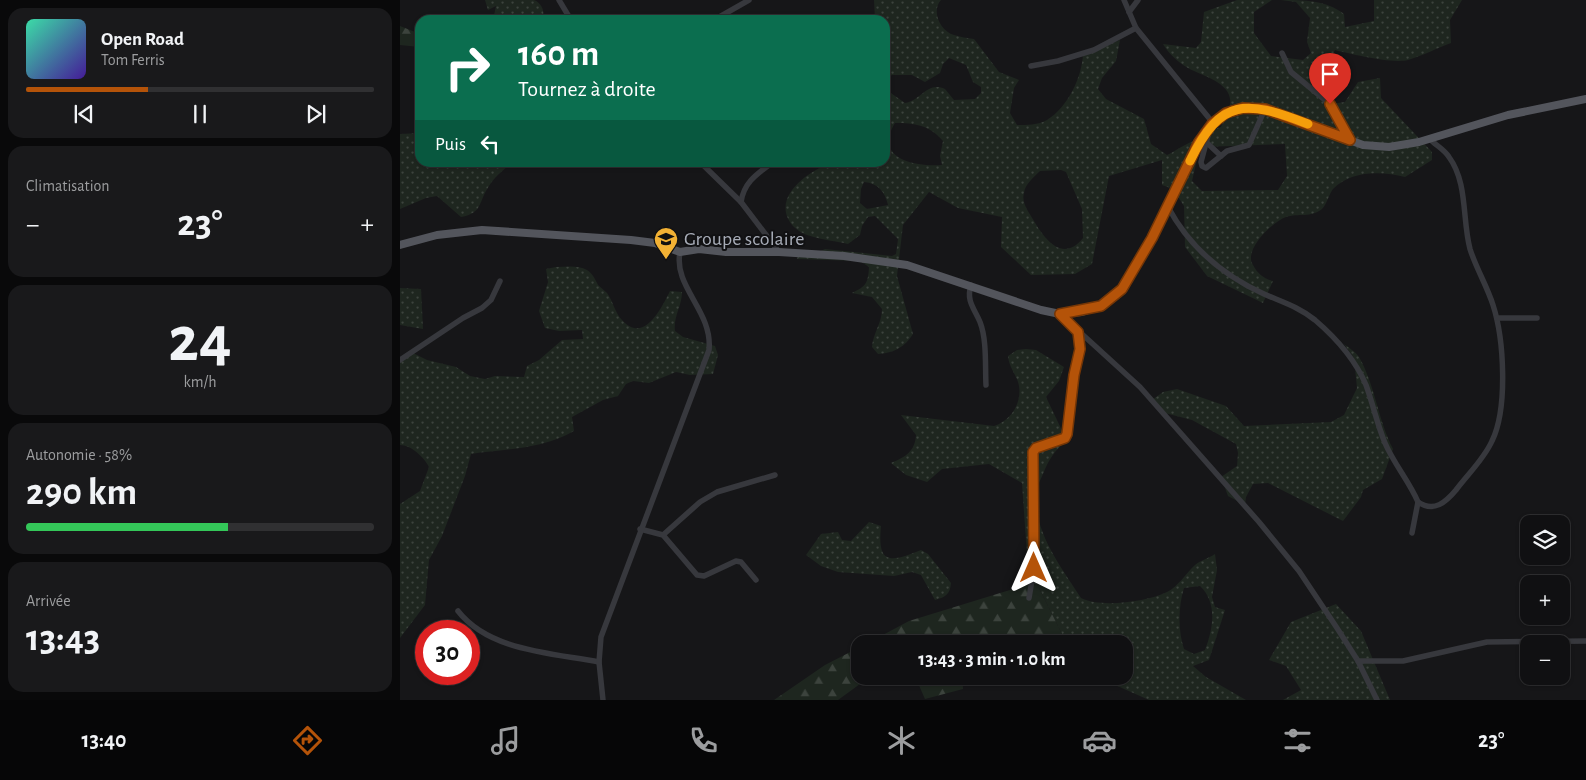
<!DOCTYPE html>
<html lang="fr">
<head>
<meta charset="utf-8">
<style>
  :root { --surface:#101012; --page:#19191b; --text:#f1f3f6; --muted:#9c9d9f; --line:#303032; --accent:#b45309 }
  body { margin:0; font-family:"Alegreya Sans",sans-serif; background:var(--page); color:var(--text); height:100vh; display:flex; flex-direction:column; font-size:19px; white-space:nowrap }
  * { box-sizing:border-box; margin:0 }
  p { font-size:16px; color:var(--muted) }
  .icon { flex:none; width:28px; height:28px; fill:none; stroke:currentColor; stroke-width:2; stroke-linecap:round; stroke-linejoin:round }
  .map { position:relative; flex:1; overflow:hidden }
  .details { display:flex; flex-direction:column; gap:8px; padding:8px; background:#09090a; width:400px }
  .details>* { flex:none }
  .top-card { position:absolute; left:15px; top:15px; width:475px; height:152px; border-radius:15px; box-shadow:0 1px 4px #0004,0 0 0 1px var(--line); background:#0b6e4f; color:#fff; overflow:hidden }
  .buttons { position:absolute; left:1120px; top:515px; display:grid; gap:10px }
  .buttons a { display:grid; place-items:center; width:50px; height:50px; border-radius:10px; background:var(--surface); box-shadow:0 1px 4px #0004,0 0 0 1px var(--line); font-size:25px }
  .speed { position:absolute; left:15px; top:620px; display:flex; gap:10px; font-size:25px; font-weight:700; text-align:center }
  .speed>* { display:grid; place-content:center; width:65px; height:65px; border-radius:50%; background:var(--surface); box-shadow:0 1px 4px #0004,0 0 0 1px var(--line); line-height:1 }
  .speed .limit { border:8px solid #d22; background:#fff; color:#111 }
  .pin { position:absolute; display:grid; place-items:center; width:42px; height:42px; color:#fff; margin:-51px -21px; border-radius:50% 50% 50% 0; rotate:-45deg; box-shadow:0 0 5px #0007 }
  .pin .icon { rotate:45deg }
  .me { position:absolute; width:55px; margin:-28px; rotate:0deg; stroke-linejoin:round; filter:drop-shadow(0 0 4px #0008) }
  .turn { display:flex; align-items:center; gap:18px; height:105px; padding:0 20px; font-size:22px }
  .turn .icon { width:65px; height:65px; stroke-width:2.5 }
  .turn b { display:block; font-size:35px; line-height:42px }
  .then { display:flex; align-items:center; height:48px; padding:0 20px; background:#0003; gap:10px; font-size:19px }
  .big { font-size:38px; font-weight:700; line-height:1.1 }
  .details .widget { flex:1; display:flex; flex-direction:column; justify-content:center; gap:8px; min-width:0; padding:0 18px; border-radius:15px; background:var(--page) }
  .details .dial { align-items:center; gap:0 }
  .dial b { font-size:65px; line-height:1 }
  .song { display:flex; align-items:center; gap:15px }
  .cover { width:60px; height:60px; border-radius:8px; background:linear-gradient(135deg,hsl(160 70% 55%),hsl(260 70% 35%)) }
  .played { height:5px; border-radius:2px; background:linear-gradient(90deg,var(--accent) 35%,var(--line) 35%) }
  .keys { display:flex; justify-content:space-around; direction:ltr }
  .heat { display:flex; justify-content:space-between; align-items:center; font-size:28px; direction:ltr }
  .charge { height:8px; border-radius:4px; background:linear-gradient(90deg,#34c759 58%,var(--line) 0) }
  .trip { position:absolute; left:451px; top:635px; width:282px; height:50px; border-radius:15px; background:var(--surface); box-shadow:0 1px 4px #0004,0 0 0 1px var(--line); font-weight:700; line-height:50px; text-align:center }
  .dock { display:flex; height:80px; justify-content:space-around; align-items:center; background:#060607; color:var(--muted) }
  .dock .icon { width:35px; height:35px }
  .dock .active { color:var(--accent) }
  .dock b { font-size:22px; color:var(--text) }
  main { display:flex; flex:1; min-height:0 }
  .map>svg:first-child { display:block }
</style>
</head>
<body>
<main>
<section class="details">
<div class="widget">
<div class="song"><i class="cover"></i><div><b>Open Road</b><p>Tom Ferris</p></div></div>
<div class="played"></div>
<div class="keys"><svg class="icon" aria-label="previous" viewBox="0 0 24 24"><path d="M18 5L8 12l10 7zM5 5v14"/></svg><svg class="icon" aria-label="pause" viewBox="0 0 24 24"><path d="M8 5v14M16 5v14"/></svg><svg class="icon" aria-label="next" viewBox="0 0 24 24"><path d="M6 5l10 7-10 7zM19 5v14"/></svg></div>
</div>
<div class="widget"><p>Climatisation</p>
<div class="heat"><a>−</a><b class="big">23°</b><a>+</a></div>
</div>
<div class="widget dial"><b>24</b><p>km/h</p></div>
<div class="widget"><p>Autonomie · 58%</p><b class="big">290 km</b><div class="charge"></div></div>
<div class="widget"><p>Arrivée</p><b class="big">13:43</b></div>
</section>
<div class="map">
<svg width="1186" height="700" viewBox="0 0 1186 700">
  <defs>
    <pattern id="grass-dots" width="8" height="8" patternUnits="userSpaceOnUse" patternTransform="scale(1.25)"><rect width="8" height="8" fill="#1e261f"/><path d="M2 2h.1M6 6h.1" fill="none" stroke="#3c433d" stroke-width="1.8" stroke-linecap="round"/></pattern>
    <pattern id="forest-firs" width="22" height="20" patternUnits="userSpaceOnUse" patternTransform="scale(1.25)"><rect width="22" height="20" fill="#1e261f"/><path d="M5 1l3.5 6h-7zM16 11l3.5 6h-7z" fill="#3c433d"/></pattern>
  </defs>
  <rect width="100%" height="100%" fill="#161618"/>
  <g fill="url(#grass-dots)" fill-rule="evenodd">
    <path d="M85,0H134C142,3 145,12 143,20H93L96,6L88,10Z"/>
    <path d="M474,0H541C531,11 540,31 554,35C560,37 567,38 574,39L599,72L619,80L614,88L610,113L617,125C627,125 638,125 647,120C668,107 682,77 683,54L720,40L716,61L702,78L698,89L706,99L744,119L751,144L767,155C780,149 789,140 803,139L811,130L821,127C824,120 828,112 830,105C834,83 802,76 788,68C778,62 769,54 763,44L796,48L801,42L804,12L837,0H872L854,12V33L871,56L903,60L911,53L907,42L910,18L896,2L881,0C904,0 926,0 944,14L945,27L974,21V0H1062L1050,20L1051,43C1037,48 1022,56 1008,60C992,64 951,54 935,50L922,77L918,93L930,104L945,102L958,82L980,78L981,98L1032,152V160L1005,177C982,171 951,170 933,189C929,194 927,204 922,209C911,218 898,213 886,217C872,222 843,250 853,265C857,273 864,279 873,281L863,303L807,276L785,247L784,206L773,189L762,185V160L709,176L692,264L675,274L631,275L601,247L602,217L558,208L529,192L503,225L497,276L513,334C505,347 494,353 478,354L472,347C473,333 482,323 482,309L472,297L452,293C466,286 468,284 469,267L460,261L397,259L398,256L412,255L425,249L492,256L496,254L498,239L475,216L468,217L462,226L460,235L448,244C432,240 406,239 394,227C368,199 408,171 431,163C443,159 471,163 485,162V85L488,91L505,103C521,101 527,81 545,89L554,100L575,99L581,93V87L573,82L566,65L549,58L543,64L540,73L525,82L512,75H492L485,79V20H475ZM495,123C514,123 530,125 543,141L540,156L542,165C515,167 473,159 495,123ZM885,144L887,176L878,190L802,191L792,181L799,151L803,147ZM661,170L666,172L682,209L683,238C663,263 645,240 634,221C629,212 621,203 624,193C625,184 634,177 640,171ZM464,182C478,183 485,192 488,205L467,209L460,203L461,189Z"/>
    <path d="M20,133V162L111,163C104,170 94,177 89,186C78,202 83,213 61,217L37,196L26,198L0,209V134Z"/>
    <path d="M156,267C166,267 178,265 187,270C193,274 195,279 198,285C201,288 204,290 207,293C213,301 215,313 222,320C244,345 262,307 270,291L282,292C282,306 273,317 275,331L283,337L315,346L318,355L313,374L290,375L276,372L249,383L233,381L226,384L218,396L203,400L172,417L174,431C143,449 106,449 71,454L65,476L42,536L29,560L25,605L0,638V504L20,491L29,467C24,457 11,445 0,445V358L9,351L27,360L56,367L70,376L85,379L95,376L124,377L127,366L139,360L162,340L183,339L182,330L159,331L145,328L139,311L148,282L146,269Z"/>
    <path d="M0,288L21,289L23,329L0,325Z"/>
    <path d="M944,344C949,348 956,352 959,357C975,385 978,420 993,449L982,479L963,490L961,497L943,521L868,483L853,484L846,497L845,505L828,496L821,477L837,466L838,453L836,444L792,420L761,412L752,400L763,392L777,389L826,406L844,426L931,422L944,415L957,388L954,358Z"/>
    <path d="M626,349L636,350L664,367L659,381L646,397L667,441C655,449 648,461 643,474C640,481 635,490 635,496C636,535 661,567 681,598C700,608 747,602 767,592C778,587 786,573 795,565C801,560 809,558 815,554L817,570L812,597L815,607L825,610L809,660L793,666L806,677L846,700H749L695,676H725V644H667L636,582L616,588L618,581L628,570L622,483L589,464L542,469L527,482L506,475L491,463C506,457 515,451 516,435L501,415L594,426C610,421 622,404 619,386C617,375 609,368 608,356L617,350ZM800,586C818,603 813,629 805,650L794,654L784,649C778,631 778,607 784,588Z"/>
    <path d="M469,522L481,526C477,566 491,562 521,550L528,554L551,583C550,594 546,597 535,600L521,575L512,572L494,576L438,572L421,566L406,555L421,534L438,532L442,540L451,541Z"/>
    <path d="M936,604L961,631L990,700H883L901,690L886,666L869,660L891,622Z"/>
  </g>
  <g fill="url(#forest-firs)">
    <path d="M0,26L20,34V47L0,45Z"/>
    <path d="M636,582L667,644H466L509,621Z"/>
    <path d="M460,647V676H471L438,700H374L425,665Z"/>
    <path d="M515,676H562L563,689L525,699Z"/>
  </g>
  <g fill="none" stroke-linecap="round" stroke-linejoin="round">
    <g stroke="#37383d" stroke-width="5.5">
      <path d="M159,0L171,20"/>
      <path d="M724,0L736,28L813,123"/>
      <path d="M729,12L738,0"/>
      <path d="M314,20L349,0"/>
      <path d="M882,53L891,72L930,104L949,140"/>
      <path d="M631,66L658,61L694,50L736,28"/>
      <path d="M809,132L801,162L802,166L806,168L827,151L849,145L865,109"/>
      <path d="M805,141L821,156"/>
      <path d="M300,162L341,202L379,252"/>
      <path d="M341,202C344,182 357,174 373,162"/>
      <path d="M768,207C790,248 822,275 864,294C882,302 899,307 915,320C936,338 955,359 966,385C973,404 977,424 985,443C994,464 1009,481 1018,502C1034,513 1046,502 1056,490C1068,474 1084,459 1092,441C1108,408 1104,339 1093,305C1087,286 1076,268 1070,249C1062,219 1068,183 1049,157C1044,149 1035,145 1030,139"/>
      <path d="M571,285C566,301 574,308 580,322C587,340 585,366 586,385"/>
      <path d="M660,314L740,387L859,522L899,571L937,628L958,661L977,700"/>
      <path d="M1097,318H1137"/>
      <path d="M0,360L63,318L82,308L91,300L100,281"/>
      <path d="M240,529L263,535L297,575L304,576L336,561L341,562L356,580"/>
      <path d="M1012,533L1018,502"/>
      <path d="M263,535L300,502L317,492L375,475"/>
      <path d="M629,598L634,568L633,452L636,448L665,438L667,434L674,375L680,349L678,332"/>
      <path d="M58,611C89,651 152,653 199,662"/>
      <path d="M958,661H1003L1087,642L1186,641"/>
      <path d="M203,700L199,662L201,637L309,350C313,311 273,287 280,252"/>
    </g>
    <path stroke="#53555c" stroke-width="8" d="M0,245L37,235L82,230L231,240L255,243L280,252L299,249L326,252H379L444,256L507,265L641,310L660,314L682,312L701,306L722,289L752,237L799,142L812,124L826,113L843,108L865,109L963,145L989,147L1019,142L1108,115L1186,99"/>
  </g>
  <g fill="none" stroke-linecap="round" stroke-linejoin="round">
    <g stroke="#753606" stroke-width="12">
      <path id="route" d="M634,568L633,452L636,448L665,438L667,434L674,375L680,349L678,332L660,314L701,306L722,289L752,238L799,142L812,124L826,113L843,108L865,109L950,140L930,104"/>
    </g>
    <use href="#route" stroke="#b45309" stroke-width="9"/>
    <path stroke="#f59e0b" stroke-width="9" d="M790,161C821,97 846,100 908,124"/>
  </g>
  <defs>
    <g id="school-pin" transform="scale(1.25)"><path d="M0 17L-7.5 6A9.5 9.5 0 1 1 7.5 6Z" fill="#f2b134" stroke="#111113"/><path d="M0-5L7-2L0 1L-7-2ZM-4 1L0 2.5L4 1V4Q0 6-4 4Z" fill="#111"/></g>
  </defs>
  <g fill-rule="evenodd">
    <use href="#school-pin" x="266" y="239"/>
  </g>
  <g text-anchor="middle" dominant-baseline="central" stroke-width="4" stroke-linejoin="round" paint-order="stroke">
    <g font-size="20" fill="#a8adb8" stroke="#111113" text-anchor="start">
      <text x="284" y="239">Groupe scolaire</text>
    </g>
  </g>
</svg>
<div class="buttons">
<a><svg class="icon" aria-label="layers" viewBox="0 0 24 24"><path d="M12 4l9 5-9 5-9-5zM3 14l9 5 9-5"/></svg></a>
<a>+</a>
<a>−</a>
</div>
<div class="speed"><div class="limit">30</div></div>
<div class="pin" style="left:930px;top:104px;background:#d93025"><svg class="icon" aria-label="arrive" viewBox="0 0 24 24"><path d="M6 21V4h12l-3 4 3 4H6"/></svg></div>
<svg class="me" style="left:634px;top:568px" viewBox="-20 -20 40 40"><path d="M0-17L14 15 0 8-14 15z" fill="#b45309" stroke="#fff" stroke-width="4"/></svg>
<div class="trip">13:43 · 3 min · 1.0 km</div>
<div class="top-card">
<div class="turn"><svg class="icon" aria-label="right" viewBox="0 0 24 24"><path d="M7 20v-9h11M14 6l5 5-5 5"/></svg><div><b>160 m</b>Tournez à droite</div></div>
<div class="then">Puis<svg class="icon" aria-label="left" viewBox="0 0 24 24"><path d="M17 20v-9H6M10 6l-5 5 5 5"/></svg></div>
</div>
</div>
</main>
<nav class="dock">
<b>13:40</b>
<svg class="icon active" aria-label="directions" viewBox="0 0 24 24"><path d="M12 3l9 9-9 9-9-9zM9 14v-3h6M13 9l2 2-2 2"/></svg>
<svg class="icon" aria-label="music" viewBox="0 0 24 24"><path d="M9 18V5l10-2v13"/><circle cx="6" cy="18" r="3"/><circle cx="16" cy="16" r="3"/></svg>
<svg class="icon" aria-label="phone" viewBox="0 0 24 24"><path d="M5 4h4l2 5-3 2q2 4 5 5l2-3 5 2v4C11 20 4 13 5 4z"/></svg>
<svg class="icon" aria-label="climate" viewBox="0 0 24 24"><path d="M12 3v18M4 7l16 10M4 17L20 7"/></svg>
<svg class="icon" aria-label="car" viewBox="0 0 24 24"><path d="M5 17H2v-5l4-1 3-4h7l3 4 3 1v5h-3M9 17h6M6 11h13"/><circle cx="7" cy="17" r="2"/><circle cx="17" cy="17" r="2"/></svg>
<svg class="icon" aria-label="filters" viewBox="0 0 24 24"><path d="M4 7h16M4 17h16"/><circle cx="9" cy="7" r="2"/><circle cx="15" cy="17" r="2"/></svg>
<b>23°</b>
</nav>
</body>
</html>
